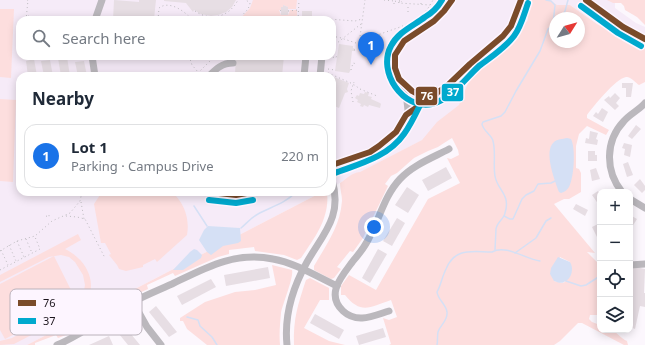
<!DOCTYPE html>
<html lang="en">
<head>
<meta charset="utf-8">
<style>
	body { margin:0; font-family:"Noto Sans",sans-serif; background:#f6f6f7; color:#1f2937 }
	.controls { position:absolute; right:12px; bottom:12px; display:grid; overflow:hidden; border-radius:8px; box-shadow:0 2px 10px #0003 }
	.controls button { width:36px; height:36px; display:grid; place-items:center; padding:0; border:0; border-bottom:1px solid #e0e1e3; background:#fff; color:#1f2937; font:20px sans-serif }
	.compass { position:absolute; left:549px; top:12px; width:36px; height:36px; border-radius:50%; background:#fff; box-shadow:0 2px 10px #0003; rotate:53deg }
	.you { position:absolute; left:374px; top:227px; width:14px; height:14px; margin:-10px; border:3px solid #fff; border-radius:50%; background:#1a73e8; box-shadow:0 0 0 6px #1a73e833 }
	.badge { display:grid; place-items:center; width:26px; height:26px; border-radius:50%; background:#1a73e8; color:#fff; font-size:13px; font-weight:700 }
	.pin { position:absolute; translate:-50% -33px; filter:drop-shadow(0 1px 2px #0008) }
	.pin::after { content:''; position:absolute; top:21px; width:14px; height:12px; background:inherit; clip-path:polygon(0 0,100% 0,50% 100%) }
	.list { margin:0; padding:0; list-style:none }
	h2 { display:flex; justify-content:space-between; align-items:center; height:52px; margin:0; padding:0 16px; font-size:17px }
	h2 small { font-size:13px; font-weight:400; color:#747a83 }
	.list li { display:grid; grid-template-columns:26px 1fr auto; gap:12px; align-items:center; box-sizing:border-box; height:64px; margin:0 8px 8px; padding:0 8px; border:1px solid #e0e1e3; border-radius:12px }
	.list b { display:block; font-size:15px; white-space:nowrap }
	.list p { margin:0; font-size:13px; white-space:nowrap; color:#747a83 }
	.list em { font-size:13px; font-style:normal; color:#747a83 }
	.icon { flex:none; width:22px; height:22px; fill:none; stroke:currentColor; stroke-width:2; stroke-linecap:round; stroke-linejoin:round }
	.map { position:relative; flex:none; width:645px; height:345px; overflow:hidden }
	.search { position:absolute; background:#fff; box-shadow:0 2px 10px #0003; left:16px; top:16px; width:320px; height:44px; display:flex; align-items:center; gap:10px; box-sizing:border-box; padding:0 14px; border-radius:12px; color:#747a83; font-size:15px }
	.panel { position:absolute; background:#fff; box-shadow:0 2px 10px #0003; left:16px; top:72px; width:320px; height:124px; border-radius:12px }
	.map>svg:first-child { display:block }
	.built { fill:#f6ebf8; fill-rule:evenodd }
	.green { fill:#fddede; fill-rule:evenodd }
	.water { fill:#d5e0f5 }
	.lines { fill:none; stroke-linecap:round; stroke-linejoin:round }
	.stream { stroke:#d5e0f5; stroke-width:1.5 }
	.building { fill:#e7dee4 }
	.path { stroke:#bebcc0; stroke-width:1; stroke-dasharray:1 3; stroke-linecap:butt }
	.minor { stroke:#bbb8bd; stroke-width:7 }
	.bus-1-casing { stroke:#fdf5ff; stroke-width:9 }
	.bus-2-casing { stroke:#fdf5ff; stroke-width:9 }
	.bus-1 { stroke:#7a4b2a; stroke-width:6 }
	.bus-2 { stroke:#00a9ce; stroke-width:6 }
	.key { fill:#fdf5ff; stroke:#bab2bb; stroke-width:1 }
	.key-label { font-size:11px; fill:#1c151d }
	.line-badge { stroke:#fdf5ff; stroke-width:1.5 }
	.badge-label { font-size:11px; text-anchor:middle; font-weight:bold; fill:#fff }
</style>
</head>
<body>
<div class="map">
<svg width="645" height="345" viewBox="0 0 645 345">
	<rect width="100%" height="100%" fill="#fcf7fd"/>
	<path class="built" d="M0 0H615V8L636 23 645 27V51L603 28 570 5 545 6 482 109 332 187V76H20V192H322L27 345H0ZM20 20H332V56H20Z"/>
	<g class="green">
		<polygon points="253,0 297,0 296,9 288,9 288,7 283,5 283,7 281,8 281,10 279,10 281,15 288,15 290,10 297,10 297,20 239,20 250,8"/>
		<path d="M531 0H549L557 5H570L597 24 645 48V82L639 85C636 83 630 76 626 77 615 79 594 106 587 115V118L609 130 606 135 587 126 579 134 576 146V168L579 169 581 173V192L569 199H564L554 204 595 253 587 252 600 265V315H590L589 319 592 322 600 325V330C603 330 607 329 610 330 617 331 621 339 627 341L628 345H624L582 323H578L560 341 554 345H389L391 344 383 318 389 320 397 317 391 300C370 307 361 315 345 295H341V286L349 275 376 290 428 199 460 183 447 158 451 159 459 155 458 150 452 138 444 143 438 147 428 151 414 158 397 173 391 176 385 184 388 186 363 238 353 252 350 251 337 267 341 269 334 278 331 279 314 270V266C326 245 340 227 342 201 342 195 340 189 340 183 348 178 351 173 360 172L422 140 437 122 459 105 471 76 503 50 528 20 527 8ZM555 18H579V42H555ZM560 257 570 262 565 282 562 283 554 281Z"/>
		<polygon points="607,0 645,0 645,25 637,17 625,10 624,6 621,3 613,3"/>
		<polygon points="0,9 14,9 11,78 0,77"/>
		<polygon points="0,99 16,100 13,182 0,181"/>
		<path d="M102 192H172C184 203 190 218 187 235L157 262 155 259 143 265V267L126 271 119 269 117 265 109 255 111 254 105 243H101L94 204Z"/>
		<path d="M322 192H327C330 218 315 237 301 258L297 260 284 255 255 251 254 247 229 250V254L218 257 175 276 173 273 147 285 148 289 124 300 86 324 84 321 66 331V335L58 338 56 335 35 343V345H27Z"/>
		<path d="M78 234 81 240 65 249C90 261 102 291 78 311L14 344 0 345V341L12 338 74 305 83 296 85 285 83 275 75 262 69 257 61 255 49 257 0 282V275Z"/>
		<polygon points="54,256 77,302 5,339 0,330 0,284"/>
		<path d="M272 265 292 270C294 277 283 303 281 313 280 324 279 334 280 345H207L187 329 183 321H180V318L205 302 235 292 255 290 276 285Z"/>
		<path d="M310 278 329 288V300H320L304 328 329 341 345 345H294C293 319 298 304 306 280Z"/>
	</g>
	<g class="water">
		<path d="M567 138 571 139C576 149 574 178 569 187 567 190 565 192 561 193L559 192C555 181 543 151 554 142 557 139 563 139 567 138Z"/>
		<polygon points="208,226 240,228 241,241 238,243 223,246 211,255 207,252 199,240 204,230"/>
		<polygon points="194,249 197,250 202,255 201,258 183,270 173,270 190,252"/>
		<path d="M558 257 570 262C574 268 572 279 564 282 561 284 557 282 554 281L550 274 551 268Z"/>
	</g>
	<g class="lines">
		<g class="stream">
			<polyline points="546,0 551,1 555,5 553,24"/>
			<polyline points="561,18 565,11 568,0"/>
			<polyline points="194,206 207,226"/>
			<polyline points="504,216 510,219 513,219 522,199 526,195 534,191 538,184 551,183 555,181"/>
			<path d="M241 228C246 224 252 217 258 214 271 207 286 203 296 192"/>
			<path d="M495 250 496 229C497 222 504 219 505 213 511 194 497 190 495 176 493 165 496 152 493 141 492 135 483 131 482 124L483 122 501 116 505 112 516 91 540 51 548 29 555 23"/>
			<polyline points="515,253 536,238 546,221 551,218"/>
			<polyline points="566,281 581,286 586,285 600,276"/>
			<polyline points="187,317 198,320 200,326 212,337 217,345"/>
			<path d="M437 345C438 341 437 336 438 332 440 325 448 321 447 312 446 304 438 300 437 292 441 285 442 277 446 269 455 247 472 252 492 252 506 244 525 259 540 261"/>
		</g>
	</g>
	<g class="building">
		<polygon points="114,0 139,2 139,0 156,0 154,19 113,20"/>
		<polygon points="164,0 236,0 232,7 226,12 218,15 211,16 201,14 194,10 193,12 186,3 164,1"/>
		<polygon points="283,5 288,7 288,15 281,15 281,7 283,7"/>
		<rect x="302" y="11" width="10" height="6"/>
		<polygon points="162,17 185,19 185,20 161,20"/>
		<polygon points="339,44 353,46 353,48 355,49 354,51 352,51 350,69 351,69 349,73 335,71"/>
		<polygon points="236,56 284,56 282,76 239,76 239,75 235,74"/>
		<polygon points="67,57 70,76 61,76 58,58"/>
		<polygon points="34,59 37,76 28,76 26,61"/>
		<polygon points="50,60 53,76 44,76 41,61"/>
		<polygon points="84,61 87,76 78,76 75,62"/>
		<polygon points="334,77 349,83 347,89 348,92 345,93 339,108 332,105 332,82"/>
		<polygon points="622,83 633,83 631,97 626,97 626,88 622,88"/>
		<polygon points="365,92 369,93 368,96 372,97 371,99 380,103 381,104 380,108 369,105 368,107 364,105 363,107 360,106 361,104 357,102 358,100 355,98 357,95 359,96 360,93 364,94"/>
		<polygon points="615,93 620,98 616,103 619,106 615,110 604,100 609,96 610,98"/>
		<polygon points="602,108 608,112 603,122 593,116 596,112 598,114"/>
		<polygon points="636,125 641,129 632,139 628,136"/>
		<polygon points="590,131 598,133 596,139 598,140 597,145 585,143 586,138 589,139"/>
		<polygon points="624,143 632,145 630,157 624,155 625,149 622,148"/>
		<polygon points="588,151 595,151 595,155 597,155 597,161 588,161"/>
		<polygon points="628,162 633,175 627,177 623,164"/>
		<polygon points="446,167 452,178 428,191 422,180"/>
		<polygon points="596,168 600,179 592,181 590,170"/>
		<polygon points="640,179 645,186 645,190 642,193 634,185"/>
		<polygon points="407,187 419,195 408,213 395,205"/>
		<polygon points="598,191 600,193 600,204 599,205 592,195"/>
		<polygon points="576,204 588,210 585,216 573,209"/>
		<polygon points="630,215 637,219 632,227 630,226"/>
		<polygon points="397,218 405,223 392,246 383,241"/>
		<polygon points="598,224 600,228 600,239 598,239 592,227"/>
		<polygon points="378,249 387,254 370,283 362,278"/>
		<polygon points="632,266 645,269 644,293 645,293 645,307 640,306 635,329 630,327 630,275"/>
		<polygon points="268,267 270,278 226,286 224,275"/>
		<polygon points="211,279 216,287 182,305 177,296"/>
		<polygon points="156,306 177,332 169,337 149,312"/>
		<polygon points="315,314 344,330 339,339 310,323"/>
		<polygon points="122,323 140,345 128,345 115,329"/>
		<polygon points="383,328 386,337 359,345 356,336"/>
		<polygon points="109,336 113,345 89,345"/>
	</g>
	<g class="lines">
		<g class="path">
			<polyline points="384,0 394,1 394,0"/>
			<polyline points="399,0 402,1 401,2"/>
			<polyline points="398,2 399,3 430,5"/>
			<polyline points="394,4 394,1 400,2"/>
			<polyline points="421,4 421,0"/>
			<polyline points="280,10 281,11"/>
			<path d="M195 11C211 22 229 17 238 0"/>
			<polyline points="288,11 298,10"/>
			<polyline points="408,12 408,4"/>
			<polyline points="28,16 37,18"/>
			<polyline points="26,20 28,0 26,0"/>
			<path d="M158 20 159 8C169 0 185 11 192 20"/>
			<polyline points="196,20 199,18 200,15"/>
			<polyline points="198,20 201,16"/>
			<path d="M238 20C242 14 249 11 250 3L246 0"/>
			<polyline points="298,20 299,0"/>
			<polyline points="312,20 315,18 355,21 362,19"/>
			<polyline points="332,37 338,37 359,44 365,0"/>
			<path d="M377 45 379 38 378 35C400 26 421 24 433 0"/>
			<polyline points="332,47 361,24"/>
			<polyline points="354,50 358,50"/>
			<polyline points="189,56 192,65 198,72"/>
			<polyline points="329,56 336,58 337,54"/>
			<polyline points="328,69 335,70"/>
			<polyline points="351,70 353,63 357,64"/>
			<polyline points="192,73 195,76"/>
			<polyline points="328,73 353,84 360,89 377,96"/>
			<polyline points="195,76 215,56"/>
			<polyline points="228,76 234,76"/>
			<polyline points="353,102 351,91 354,82"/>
			<polyline points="81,202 84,219"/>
			<polyline points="46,216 49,217 49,215"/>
			<polyline points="66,216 77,217 85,219 105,258"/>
			<polyline points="26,239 32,253"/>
			<polyline points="17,241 24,257"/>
			<polyline points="9,245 16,261"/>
			<polyline points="1,250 8,265"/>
			<polyline points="0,251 17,241 35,236 52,221 70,213 80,201 82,192"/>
			<polyline points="0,270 40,249 35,237"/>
		</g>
		<g class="minor">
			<path d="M452 0C447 8 441 15 434 21 422 31 404 36 397 51 392 62 394 74 402 82 429 115 449 83 470 64 482 53 496 44 507 32L511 26 521 0"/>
			<polyline points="586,0 623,27 645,39"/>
			<polyline points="95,20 102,0"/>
			<polyline points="92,56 95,76"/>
			<path d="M209 76C216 69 222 63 233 63"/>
			<polyline points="304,76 306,56"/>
			<polyline points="320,76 322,56"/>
			<polyline points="401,84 407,101 408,110"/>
			<polyline points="408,113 432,97"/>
			<path d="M332 165C355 157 381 151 397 131 405 120 410 107 416 95"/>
			<polyline points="210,192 236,195 252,192"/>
			<path d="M622 192C605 171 605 141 624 121 630 114 639 110 645 103"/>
			<polyline points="630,199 645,208"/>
			<polyline points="630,265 645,264"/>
			<polyline points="133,302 147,327 161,345"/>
			<path d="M389 311C373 316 357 324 343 311 325 294 342 276 353 261 360 253 366 245 370 236 380 217 385 195 400 179 413 165 432 158 449 149"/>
			<path d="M57 345C81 335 100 320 123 307 139 298 156 291 172 284 205 268 235 251 273 259 295 263 316 276 337 286"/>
			<path d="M287 345C284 316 293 287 307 262 323 234 343 216 332 180"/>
		</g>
		<defs>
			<g id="bus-1">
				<polyline points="452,0 444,11 434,21 404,41 395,55 395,68 399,79 412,91 421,96 430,96 438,92 446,87 470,64 503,36 511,26 521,0"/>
				<polyline points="586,0 623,27 645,39"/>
				<polyline points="332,165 370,152 379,146 396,132 406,115 436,94"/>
				<polyline points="210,192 236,195 252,192"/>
			</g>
			<g id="bus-2">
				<path d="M442 0C438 7 432 13 425 17 413 26 398 32 391 46 377 72 403 110 432 104 451 99 465 79 479 66 491 57 505 48 514 36 521 27 524 14 528 3"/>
				<polyline points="581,6 618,33 641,46"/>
				<path d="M335 173C359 164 388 157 404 134 412 123 417 111 423 99"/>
				<polyline points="209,200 236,203 253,200"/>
			</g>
		</defs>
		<use href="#bus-1" class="bus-1-casing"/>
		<use href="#bus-2" class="bus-2-casing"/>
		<use href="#bus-1" class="bus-1"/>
		<use href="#bus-2" class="bus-2"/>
	</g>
	<rect x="10" y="289" width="132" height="46" rx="6" class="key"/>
	<rect x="18" y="300" width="18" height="6" fill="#7a4b2a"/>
	<rect x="18" y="318" width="18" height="6" fill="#00a9ce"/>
	<g class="key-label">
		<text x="43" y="307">76</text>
		<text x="43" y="325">37</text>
	</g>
	<g class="line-badge">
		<rect x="441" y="83" width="23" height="19" rx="4" fill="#00a9ce"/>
		<rect x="415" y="86" width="23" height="20" rx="4" fill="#7a4b2a"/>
	</g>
	<g class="badge-label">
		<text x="453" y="96">37</text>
		<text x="427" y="100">76</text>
	</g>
</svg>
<div class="controls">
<button>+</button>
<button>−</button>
<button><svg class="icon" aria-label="locate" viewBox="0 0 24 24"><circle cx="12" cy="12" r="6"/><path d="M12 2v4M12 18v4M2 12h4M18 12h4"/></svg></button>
<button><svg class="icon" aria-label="layers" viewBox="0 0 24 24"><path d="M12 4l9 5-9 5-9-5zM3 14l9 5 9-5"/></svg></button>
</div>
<svg class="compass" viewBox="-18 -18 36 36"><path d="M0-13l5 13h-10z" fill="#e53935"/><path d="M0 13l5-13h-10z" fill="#747a83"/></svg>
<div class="you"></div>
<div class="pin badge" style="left:371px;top:65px">1</div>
<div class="search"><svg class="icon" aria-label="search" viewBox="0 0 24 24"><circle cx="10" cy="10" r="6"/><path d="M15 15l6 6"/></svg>Search here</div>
<section class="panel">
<h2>Nearby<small></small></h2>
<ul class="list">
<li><span class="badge">1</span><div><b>Lot 1</b><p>Parking · Campus Drive</p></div><em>220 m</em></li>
</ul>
</section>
</div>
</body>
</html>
